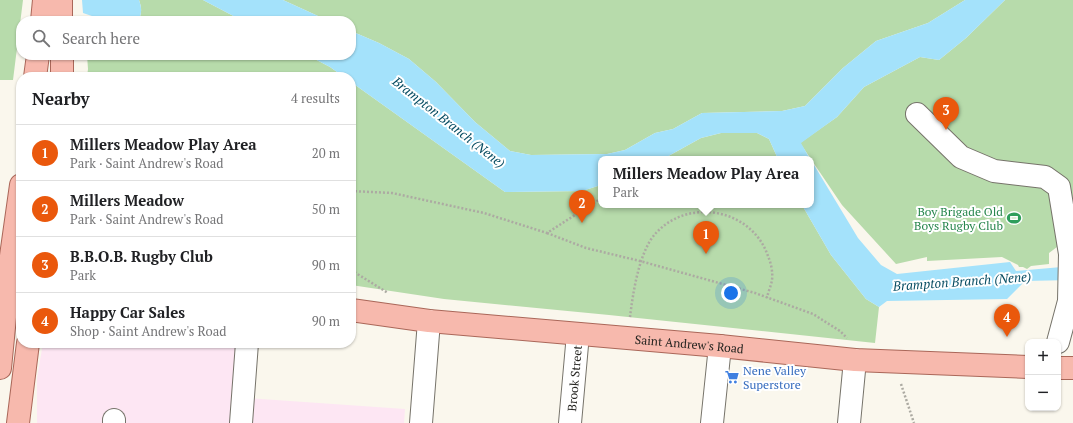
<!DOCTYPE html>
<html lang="en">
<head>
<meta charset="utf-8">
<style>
	body { margin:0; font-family:"PT Serif",serif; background:#f2f2f2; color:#202124 }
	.controls { position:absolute; right:12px; bottom:12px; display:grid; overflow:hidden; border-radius:8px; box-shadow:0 1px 3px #0004 }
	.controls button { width:36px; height:36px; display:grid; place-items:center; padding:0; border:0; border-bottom:1px solid #e0e0e0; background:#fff; color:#202124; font:20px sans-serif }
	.you { position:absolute; left:731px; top:293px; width:14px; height:14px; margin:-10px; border:3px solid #fff; border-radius:50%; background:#1a73e8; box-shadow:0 0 0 6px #1a73e833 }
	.badge { display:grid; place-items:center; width:26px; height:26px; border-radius:50%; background:#ea580c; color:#fff; font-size:13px; font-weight:700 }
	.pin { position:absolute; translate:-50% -33px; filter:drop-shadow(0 1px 2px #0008) }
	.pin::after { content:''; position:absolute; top:21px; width:14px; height:12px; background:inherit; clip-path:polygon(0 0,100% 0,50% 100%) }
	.popup { position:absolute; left:598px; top:156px; width:216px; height:52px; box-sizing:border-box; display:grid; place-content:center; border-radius:8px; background:#fff; filter:drop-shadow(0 1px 3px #0005); font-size:13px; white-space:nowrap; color:#757577 }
	.popup b { font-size:15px; color:#202124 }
	.popup::after { content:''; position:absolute; left:50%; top:100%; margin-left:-8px; border:8px solid transparent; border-top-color:#fff }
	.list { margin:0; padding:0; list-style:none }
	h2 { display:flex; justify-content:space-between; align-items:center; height:52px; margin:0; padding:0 16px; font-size:17px }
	h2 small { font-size:13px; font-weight:400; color:#757577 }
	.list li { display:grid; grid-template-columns:26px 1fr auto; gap:12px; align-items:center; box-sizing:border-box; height:56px; padding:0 16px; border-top:1px solid #e0e0e0 }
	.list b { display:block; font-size:15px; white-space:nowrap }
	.list p { margin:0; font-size:13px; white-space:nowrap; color:#757577 }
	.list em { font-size:13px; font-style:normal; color:#757577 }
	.icon { flex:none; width:22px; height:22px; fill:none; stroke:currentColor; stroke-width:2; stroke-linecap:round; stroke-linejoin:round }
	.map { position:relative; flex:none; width:1073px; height:423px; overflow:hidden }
	.search { position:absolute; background:#fff; box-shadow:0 1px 3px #0004; left:16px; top:16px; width:340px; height:44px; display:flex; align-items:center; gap:10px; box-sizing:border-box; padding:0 14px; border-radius:16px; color:#757577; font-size:15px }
	.panel { position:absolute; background:#fff; box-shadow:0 1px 3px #0004; left:16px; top:72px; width:340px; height:276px; border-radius:16px }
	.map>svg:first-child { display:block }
	.industrial { fill:#fde6f3 }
	.green { fill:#b7dbab }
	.water { fill:#a4e2fb }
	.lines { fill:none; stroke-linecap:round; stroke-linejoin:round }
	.minor-casing { stroke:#76736a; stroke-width:24 }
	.major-casing { stroke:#aa6759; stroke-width:24 }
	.path { stroke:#acaaa2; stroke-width:2.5; stroke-dasharray:2 2; stroke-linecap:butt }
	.minor { stroke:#fff; stroke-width:22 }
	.major { stroke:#f7b9ad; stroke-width:22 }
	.labels { text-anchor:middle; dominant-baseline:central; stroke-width:4; stroke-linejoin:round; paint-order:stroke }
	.leisure-label { font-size:12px; fill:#27864d; stroke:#fff; text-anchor:end }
	.street-label { font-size:12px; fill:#252420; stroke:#fff }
	.shop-label { font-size:12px; fill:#366cbe; stroke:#fff; text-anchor:start }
	.water-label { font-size:13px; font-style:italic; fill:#064c62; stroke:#fff }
</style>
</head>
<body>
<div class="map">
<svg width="1073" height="423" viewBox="0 0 1073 423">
	<rect width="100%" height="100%" fill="#faf7ed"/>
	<polygon class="industrial" points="43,343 239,343 234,397 405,409 404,423 37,423 37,378"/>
	<g class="green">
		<polygon points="0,0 23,0 13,80 0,80"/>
		<path d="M139 0H203L243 21H138C142 14 142 8 139 0Z"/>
		<polygon points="283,0 965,0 928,23 876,41 843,68 805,106 782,111 702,113 673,129 655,133 625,150 607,154 531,155 510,151 475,122 436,82 409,59 379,43 351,31 351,21 329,21"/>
		<polygon points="1005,0 1073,0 1073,235 1049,253 1049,264 1031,266 1027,269 1023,267 1019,267 1018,265 1002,257 927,261 927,257 896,264 842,205 800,143 837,117 864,87 920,57 939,60 966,38"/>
		<polygon points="87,55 307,55 330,67 344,77 87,77 88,69"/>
		<polygon points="351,82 505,192 582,191 601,185 601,205 802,205 831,255 866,299 879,307 875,343 609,315 444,299 351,285"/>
		<polygon points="721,133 757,133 769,139 778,159 663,159 701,138"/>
	</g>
	<g class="water">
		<path d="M82 0H139C142 8 142 14 138 21H93L92 16 83 13Z"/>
		<polygon points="203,0 283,0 329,21 243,21"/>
		<polygon points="965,0 1005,0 966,38 939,60 920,57 864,87 837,117 801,143 810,159 778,159 769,139 757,133 721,133 701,138 663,159 601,159 601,185 582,191 505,192 351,82 351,77 344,77 330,67 307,55 351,55 351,31 379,43 409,59 436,82 475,122 510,151 531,155 607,154 625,150 655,133 673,129 702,113 782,111 805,106 843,68 876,41 928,23"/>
		<polygon points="811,160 858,238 881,265 897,274 1010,262 1016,271 1073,266 1073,280 1025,281 1007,299 887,301 879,307 866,299 831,255 802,205 811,205"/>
	</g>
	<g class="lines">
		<defs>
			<g id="minor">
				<polyline points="917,114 961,157 994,171 1045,177 1059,187 1070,254 1069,301 1058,342"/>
				<polyline points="114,423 114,420"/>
				<polyline points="241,423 247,343"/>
				<polyline points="421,423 429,321"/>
				<path id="s1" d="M570 423 578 334"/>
				<polyline points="712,423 720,346"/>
				<polyline points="849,423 855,360"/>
			</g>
			<g id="major">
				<polyline points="42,21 44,0"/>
				<polyline points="61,21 61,0"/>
				<polyline points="35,77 38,55"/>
				<polyline points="62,77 62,55"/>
				<path id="s2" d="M351 310 429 321 720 346 855 360 1028 367"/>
				<polyline points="0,368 11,256 21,185"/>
				<polyline points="1058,368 1073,368"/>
				<polyline points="18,423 28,343"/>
			</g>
		</defs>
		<use href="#minor" class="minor-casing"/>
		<use href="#major" class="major-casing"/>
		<g class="path">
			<polyline points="351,191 392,193 484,213 547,233 600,199"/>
			<polyline points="547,233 586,248 640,261 755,293 813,314 840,331 847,338"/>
			<polyline points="351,270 388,293"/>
			<path d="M630 317C633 293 639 251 656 233 689 197 752 209 768 256 771 263 773 272 772 280 771 286 768 292 767 298"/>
			<polyline points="901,384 914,423"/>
		</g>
		<use href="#minor" class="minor"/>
		<use href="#major" class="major"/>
	</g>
	<defs>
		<symbol id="stadium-bare" viewBox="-9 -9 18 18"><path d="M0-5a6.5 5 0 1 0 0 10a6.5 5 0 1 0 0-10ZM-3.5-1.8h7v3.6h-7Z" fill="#2e9e5b" stroke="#fff" stroke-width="2.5" paint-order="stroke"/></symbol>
		<symbol id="supermarket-bare" viewBox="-9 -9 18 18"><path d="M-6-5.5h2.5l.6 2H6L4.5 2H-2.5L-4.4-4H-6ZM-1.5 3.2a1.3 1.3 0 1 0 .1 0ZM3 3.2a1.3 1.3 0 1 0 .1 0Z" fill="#3f7fe0" stroke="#fff" stroke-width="2.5" paint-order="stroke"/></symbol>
	</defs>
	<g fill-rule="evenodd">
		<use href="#stadium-bare" x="1004" y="208" width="20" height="20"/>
		<use href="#supermarket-bare" x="722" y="367" width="20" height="20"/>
	</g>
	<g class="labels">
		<g class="leisure-label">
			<text x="1003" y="211">Boy Brigade Old<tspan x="1003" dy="14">Boys Rugby Club</tspan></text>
		</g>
		<g class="street-label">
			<text stroke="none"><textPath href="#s2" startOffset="340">Saint Andrew's Road</textPath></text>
			<text stroke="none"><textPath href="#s1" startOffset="45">Brook Street</textPath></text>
		</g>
		<g class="shop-label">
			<text x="743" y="370">Nene Valley<tspan x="743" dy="14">Superstore</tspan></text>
		</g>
		<g class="water-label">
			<text transform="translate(449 122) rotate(38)">Brampton Branch (Nene)</text>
			<text transform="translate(962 281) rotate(-4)">Brampton Branch (Nene)</text>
		</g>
	</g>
</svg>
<div class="controls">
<button>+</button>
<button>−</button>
</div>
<div class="you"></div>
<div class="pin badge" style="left:706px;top:254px">1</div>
<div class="popup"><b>Millers Meadow Play Area</b>Park</div>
<div class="pin badge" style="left:582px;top:223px">2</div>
<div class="pin badge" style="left:946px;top:130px">3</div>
<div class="pin badge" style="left:1007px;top:337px">4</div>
<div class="search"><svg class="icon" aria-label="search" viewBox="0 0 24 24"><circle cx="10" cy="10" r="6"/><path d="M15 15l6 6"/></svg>Search here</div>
<section class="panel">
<h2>Nearby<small>4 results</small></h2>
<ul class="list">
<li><span class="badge">1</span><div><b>Millers Meadow Play Area</b><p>Park · Saint Andrew's Road</p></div><em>20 m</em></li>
<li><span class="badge">2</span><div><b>Millers Meadow</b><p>Park · Saint Andrew's Road</p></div><em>50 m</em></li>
<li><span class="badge">3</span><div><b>B.B.O.B. Rugby Club</b><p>Park</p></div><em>90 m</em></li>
<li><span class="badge">4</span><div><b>Happy Car Sales</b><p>Shop · Saint Andrew's Road</p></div><em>90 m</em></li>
</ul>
</section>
</div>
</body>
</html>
